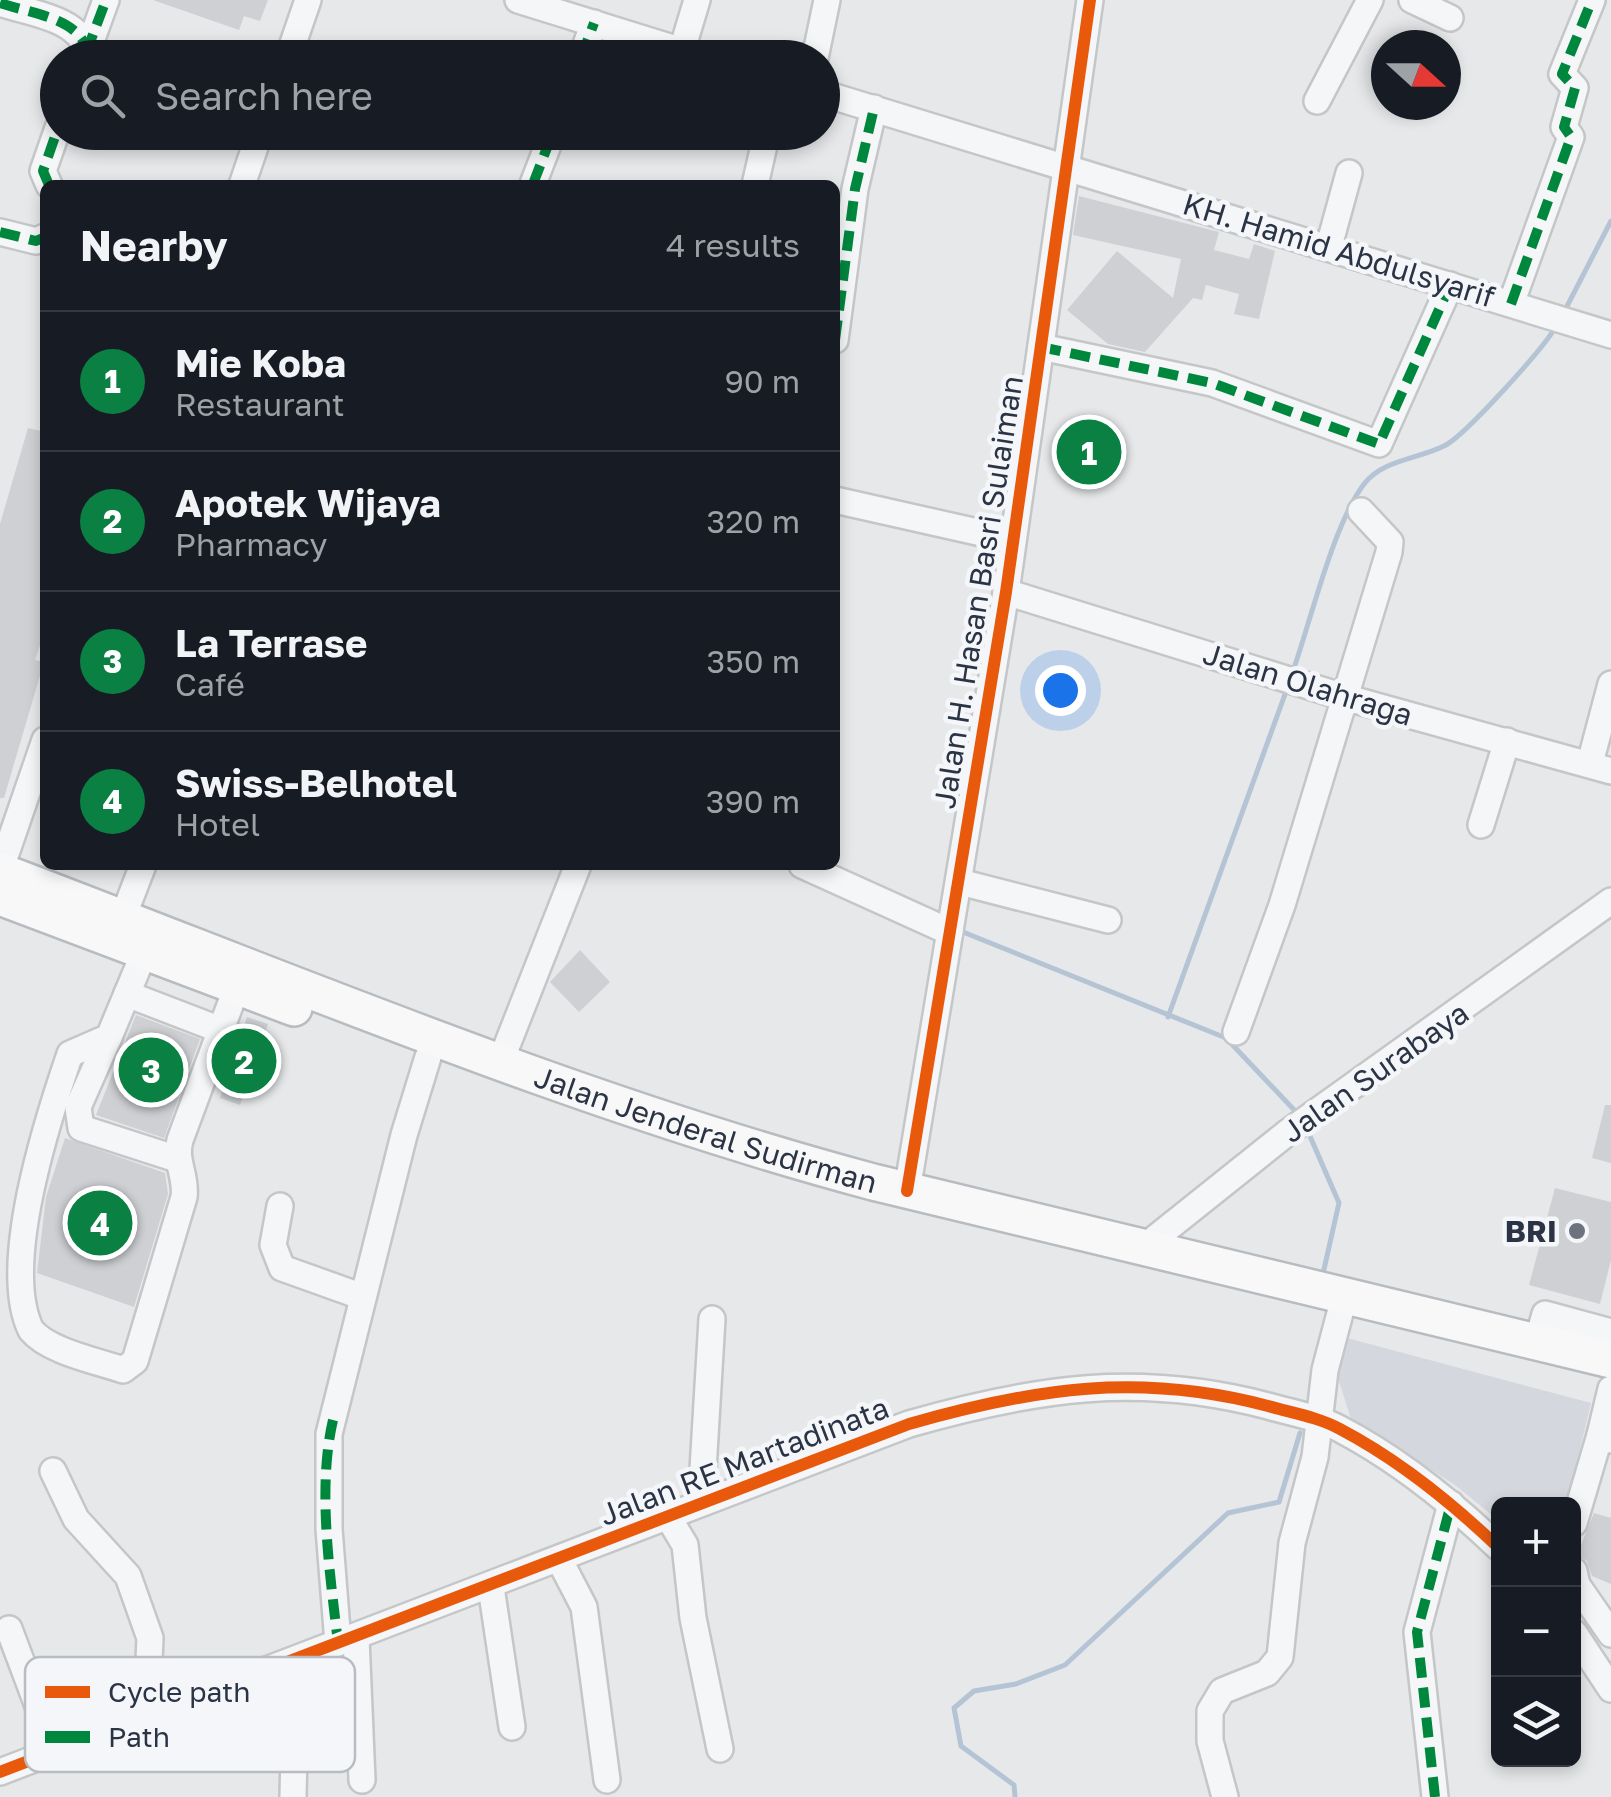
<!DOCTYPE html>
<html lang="en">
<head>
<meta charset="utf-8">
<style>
	body { margin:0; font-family:"Golos Text",sans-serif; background:#242831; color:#f1f3f6 }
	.controls { position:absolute; right:30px; bottom:30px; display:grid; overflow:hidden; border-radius:15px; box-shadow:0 5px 15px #0003 }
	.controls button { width:90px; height:90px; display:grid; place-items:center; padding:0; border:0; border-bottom:2px solid #363941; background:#171b24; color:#f1f3f6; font:50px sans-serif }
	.compass { position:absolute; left:1371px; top:30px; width:90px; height:90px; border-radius:50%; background:#171b24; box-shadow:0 5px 15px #0003; rotate:111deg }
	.you { position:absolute; left:1060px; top:690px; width:35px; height:35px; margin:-25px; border:8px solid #fff; border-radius:50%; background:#1a73e8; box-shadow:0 0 0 15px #1a73e833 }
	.badge { display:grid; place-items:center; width:65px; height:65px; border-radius:50%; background:#0b8043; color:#fff; font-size:32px; font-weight:700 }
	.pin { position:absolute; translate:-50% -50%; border:5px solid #fff; box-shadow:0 2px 10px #0006 }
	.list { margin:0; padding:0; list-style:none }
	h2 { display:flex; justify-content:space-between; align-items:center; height:130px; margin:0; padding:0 40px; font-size:42px }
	h2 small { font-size:32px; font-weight:400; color:#9ea1a6 }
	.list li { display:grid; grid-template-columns:65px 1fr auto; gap:30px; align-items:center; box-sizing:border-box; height:140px; padding:0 40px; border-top:2px solid #363941 }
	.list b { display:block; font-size:38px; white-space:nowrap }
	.list p { margin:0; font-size:32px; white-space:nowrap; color:#9ea1a6 }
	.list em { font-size:32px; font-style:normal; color:#9ea1a6 }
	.icon { flex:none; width:55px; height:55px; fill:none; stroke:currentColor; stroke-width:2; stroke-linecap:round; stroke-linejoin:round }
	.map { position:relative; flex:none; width:1611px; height:1797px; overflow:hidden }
	.search { position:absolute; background:#171b24; box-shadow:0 5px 15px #0003; left:40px; top:40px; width:800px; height:110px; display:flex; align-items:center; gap:25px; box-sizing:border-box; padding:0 35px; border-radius:55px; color:#9ea1a6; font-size:38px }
	.panel { position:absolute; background:#171b24; box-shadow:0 5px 15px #0003; left:40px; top:180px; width:800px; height:690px; border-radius:15px }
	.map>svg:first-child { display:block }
	.built { fill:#d4d7dd }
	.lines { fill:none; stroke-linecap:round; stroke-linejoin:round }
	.stream { stroke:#b4c4d5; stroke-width:5 }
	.building { fill:#ced0d3 }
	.minor-casing { stroke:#c4c6c8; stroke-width:30 }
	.highway-casing { stroke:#b8bbbf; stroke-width:40 }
	.minor { stroke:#f5f6f7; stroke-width:25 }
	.highway { stroke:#f8f8f8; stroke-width:35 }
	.quiet { stroke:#00873e; stroke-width:10; stroke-dasharray:20 10; stroke-linecap:butt }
	.cycleway-casing { stroke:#f4f6f9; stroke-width:19 }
	.cycleway { stroke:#e8590c; stroke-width:12 }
	.poi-dot { fill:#6c737f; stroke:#f4f6f9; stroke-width:4 }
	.labels { text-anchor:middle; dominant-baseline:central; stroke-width:9; stroke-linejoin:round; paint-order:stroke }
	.street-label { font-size:30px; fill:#2b3445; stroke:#f4f6f9 }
	.poi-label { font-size:30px; font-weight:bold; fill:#2b3445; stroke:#f4f6f9; text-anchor:end }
	.key { fill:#f4f6f9; stroke:#b8bcc3; stroke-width:2.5 }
	.key-label { font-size:28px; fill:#2b3445 }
</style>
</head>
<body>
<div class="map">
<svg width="1611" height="1797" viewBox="0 0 1611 1797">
	<rect width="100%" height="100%" fill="#e6e8ea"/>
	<polygon class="built" points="1347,1338 1591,1403 1567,1504 1498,1504 1498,1520 1455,1485 1351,1419 1337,1375"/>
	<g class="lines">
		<g class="stream">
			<polyline points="1563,314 1611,221"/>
			<path d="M1293 671C1311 620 1333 525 1364 484 1383 459 1420 459 1446 445 1467 433 1542 350 1555 328"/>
			<polyline points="958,930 1226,1038 1298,1114"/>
			<polyline points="1168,1017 1288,686"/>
			<polyline points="1306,1127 1339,1203 1322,1278"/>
			<polyline points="1015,1797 1014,1785 961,1746 954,1708 974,1691 1016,1684 1065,1665 1228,1513 1279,1502 1300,1433"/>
		</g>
	</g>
	<g class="building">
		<polygon points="153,0 268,0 260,21 244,16 239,30"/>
		<polygon points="1079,196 1219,232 1214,250 1249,259 1254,244 1275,251 1259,319 1234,314 1239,294 1206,285 1202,300 1193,298 1145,352 1108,344 1067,310 1117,251 1173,298 1181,259 1073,235"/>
		<polygon points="28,428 45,432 45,630 35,660 44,662 4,798 0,798 0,524"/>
		<polygon points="580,950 610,982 579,1012 550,982"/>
		<polygon points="136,1015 200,1039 164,1138 96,1115"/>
		<polygon points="247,1017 268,1024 240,1105 220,1098"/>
		<polygon points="1605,1105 1611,1105 1611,1163 1592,1158"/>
		<polygon points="65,1138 165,1173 168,1194 134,1307 37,1273 46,1197"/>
		<polygon points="1555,1188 1611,1202 1611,1260 1600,1304 1529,1285"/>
		<polygon points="1594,1513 1611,1518 1611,1584 1592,1576 1587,1561 1577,1555"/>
	</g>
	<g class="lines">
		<defs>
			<g id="minor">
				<polyline points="518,0 705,58"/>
				<polyline points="1412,0 1450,18"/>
				<path d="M0 3C29 13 80 18 87 51L105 58"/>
				<polyline points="682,50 697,0"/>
				<polyline points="85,58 106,0"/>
				<polyline points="288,58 308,0"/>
				<polyline points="581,58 594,23"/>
				<polyline points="815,58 827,0"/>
				<polyline points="822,93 1611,335"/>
				<polyline points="1317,101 1370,0"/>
				<polyline points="533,184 553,132"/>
				<polyline points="49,185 43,171 58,128"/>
				<polyline points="242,185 260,132"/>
				<polyline points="755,185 767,132"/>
				<polyline points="0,232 36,241 45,237"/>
				<polyline points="1329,246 1349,173"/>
				<polyline points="1511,304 1571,137 1564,127 1575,88 1562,74 1592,0"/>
				<polyline points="835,340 855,189 874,108"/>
				<polyline points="1041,347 1212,383 1379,444 1450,285"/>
				<polyline points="835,500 1013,540"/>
				<polyline points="1006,592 1344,697 1611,771"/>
				<polyline points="1590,763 1611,684"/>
				<polyline points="1481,825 1507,741"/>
				<polyline points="802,865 950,932"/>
				<polyline points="0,871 45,740"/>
				<polyline points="960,882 1108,920"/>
				<polyline points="123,917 143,865"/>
				<path d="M144 953 109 1037 70 1054C47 1121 0 1267 31 1330 49 1352 98 1361 123 1370L135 1361 184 1197C187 1176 174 1161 180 1140L242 973"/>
				<polyline points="127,994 218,1029"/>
				<polyline points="1236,1032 1282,905 1389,552 1390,542 1361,511"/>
				<polyline points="109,1037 78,1107 81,1128 177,1159"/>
				<polyline points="500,1063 578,865"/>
				<polyline points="907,1191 1006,592 1090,0"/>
				<polyline points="280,1206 273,1245 282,1268 363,1297"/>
				<polyline points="1143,1248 1287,1133 1611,901"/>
				<polyline points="1537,1343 1545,1314 1611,1332"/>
				<polyline points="1611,1389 1600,1435 1611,1440"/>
				<polyline points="53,1471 76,1519 128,1576 150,1638 148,1682 155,1712"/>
				<polyline points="701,1503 712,1319"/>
				<polyline points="667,1515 685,1545 693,1618 720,1749"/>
				<polyline points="1574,1523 1600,1435"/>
				<polyline points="559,1559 584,1607 607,1780"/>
				<polyline points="1574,1571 1577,1585 1611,1634"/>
				<polyline points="491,1587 512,1727"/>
				<polyline points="9,1629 55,1751"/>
				<polyline points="1574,1633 1611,1689"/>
				<polyline points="356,1638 362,1780"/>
				<polyline points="338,1643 329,1529 329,1434 404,1135 428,1057"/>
				<polyline points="280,1665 294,1751 293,1797"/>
				<path d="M0 1772 909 1424C1035 1388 1139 1372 1268 1406 1292 1413 1318 1417 1340 1429 1397 1459 1452 1503 1498 1547"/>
				<polyline points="1225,1797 1210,1741 1210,1711 1222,1691 1267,1673 1280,1657 1292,1543 1315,1457 1325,1370 1344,1298"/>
				<polyline points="1435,1797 1417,1632 1451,1504"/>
			</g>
			<g id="highway">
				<path id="s1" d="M0 871C288 980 574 1102 873 1182L1611 1360"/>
				<polyline points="0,897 294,1008"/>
			</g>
		</defs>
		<use href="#minor" class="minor-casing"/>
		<use href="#highway" class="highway-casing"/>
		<use href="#minor" class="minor"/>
		<use href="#highway" class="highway"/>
		<g class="quiet">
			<path d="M0 3C29 13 80 18 87 51L105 58"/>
			<polyline points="86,53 106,0"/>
			<polyline points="581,58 594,23"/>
			<polyline points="533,184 553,132"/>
			<polyline points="49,185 43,171 58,128"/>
			<polyline points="0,232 36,241 45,237"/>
			<polyline points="1511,304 1571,137 1564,127 1575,88 1562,74 1592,0"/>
			<polyline points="835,340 855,189 874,108"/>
			<polyline points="1041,347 1212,383 1379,444 1450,285"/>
			<path d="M333 1420C317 1489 330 1573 338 1643"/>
			<polyline points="1435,1797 1417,1632 1451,1504"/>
		</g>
		<defs>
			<g id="cycleway">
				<polyline points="907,1191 1006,592 1090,0"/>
				<path d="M0 1772 909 1424C1035 1388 1139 1372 1268 1406 1292 1413 1318 1417 1340 1429 1397 1459 1452 1503 1498 1547"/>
			</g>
		</defs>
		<use href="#cycleway" class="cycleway-casing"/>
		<use href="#cycleway" class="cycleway"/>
	</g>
	<circle class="poi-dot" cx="1577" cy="1231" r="10"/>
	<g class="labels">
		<g class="street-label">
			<text transform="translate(1339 250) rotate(17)">KH. Hamid Abdulsyarif</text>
			<text transform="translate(978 592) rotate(-81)">Jalan H. Hasan Basri Sulaiman</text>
			<text transform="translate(1308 684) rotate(17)">Jalan Olahraga</text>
			<text transform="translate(1375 1072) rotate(-35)">Jalan Surabaya</text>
			<text stroke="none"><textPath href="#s1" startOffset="752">Jalan Jenderal Sudirman</textPath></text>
			<text transform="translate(744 1461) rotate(-21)">Jalan RE Martadinata</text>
		</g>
		<g class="poi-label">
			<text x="1557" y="1231">BRI</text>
		</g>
	</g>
	<rect x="25" y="1657" width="330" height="115" rx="15" class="key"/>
	<rect x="45" y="1686" width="45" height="12" fill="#e8590c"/>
	<rect x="45" y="1731" width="45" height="12" fill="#00873e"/>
	<g class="key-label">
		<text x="108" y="1702">Cycle path</text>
		<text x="108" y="1747">Path</text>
	</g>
</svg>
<div class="controls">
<button>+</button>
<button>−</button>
<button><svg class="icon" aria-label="layers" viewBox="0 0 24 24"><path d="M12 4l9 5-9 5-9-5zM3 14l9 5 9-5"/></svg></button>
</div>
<svg class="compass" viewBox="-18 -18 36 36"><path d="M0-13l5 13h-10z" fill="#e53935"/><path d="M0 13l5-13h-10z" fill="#9ea1a6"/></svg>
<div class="you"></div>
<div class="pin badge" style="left:1089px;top:452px">1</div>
<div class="pin badge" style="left:244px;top:1061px">2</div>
<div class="pin badge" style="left:151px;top:1070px">3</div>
<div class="pin badge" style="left:100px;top:1223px">4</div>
<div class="search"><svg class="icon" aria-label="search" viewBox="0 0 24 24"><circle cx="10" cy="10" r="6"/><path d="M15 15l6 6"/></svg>Search here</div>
<section class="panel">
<h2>Nearby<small>4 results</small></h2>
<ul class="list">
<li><span class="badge">1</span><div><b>Mie Koba</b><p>Restaurant</p></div><em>90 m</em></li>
<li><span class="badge">2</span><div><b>Apotek Wijaya</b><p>Pharmacy</p></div><em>320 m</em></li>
<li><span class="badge">3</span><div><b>La Terrase</b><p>Café</p></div><em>350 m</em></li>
<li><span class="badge">4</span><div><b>Swiss-Belhotel</b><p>Hotel</p></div><em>390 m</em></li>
</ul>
</section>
</div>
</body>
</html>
